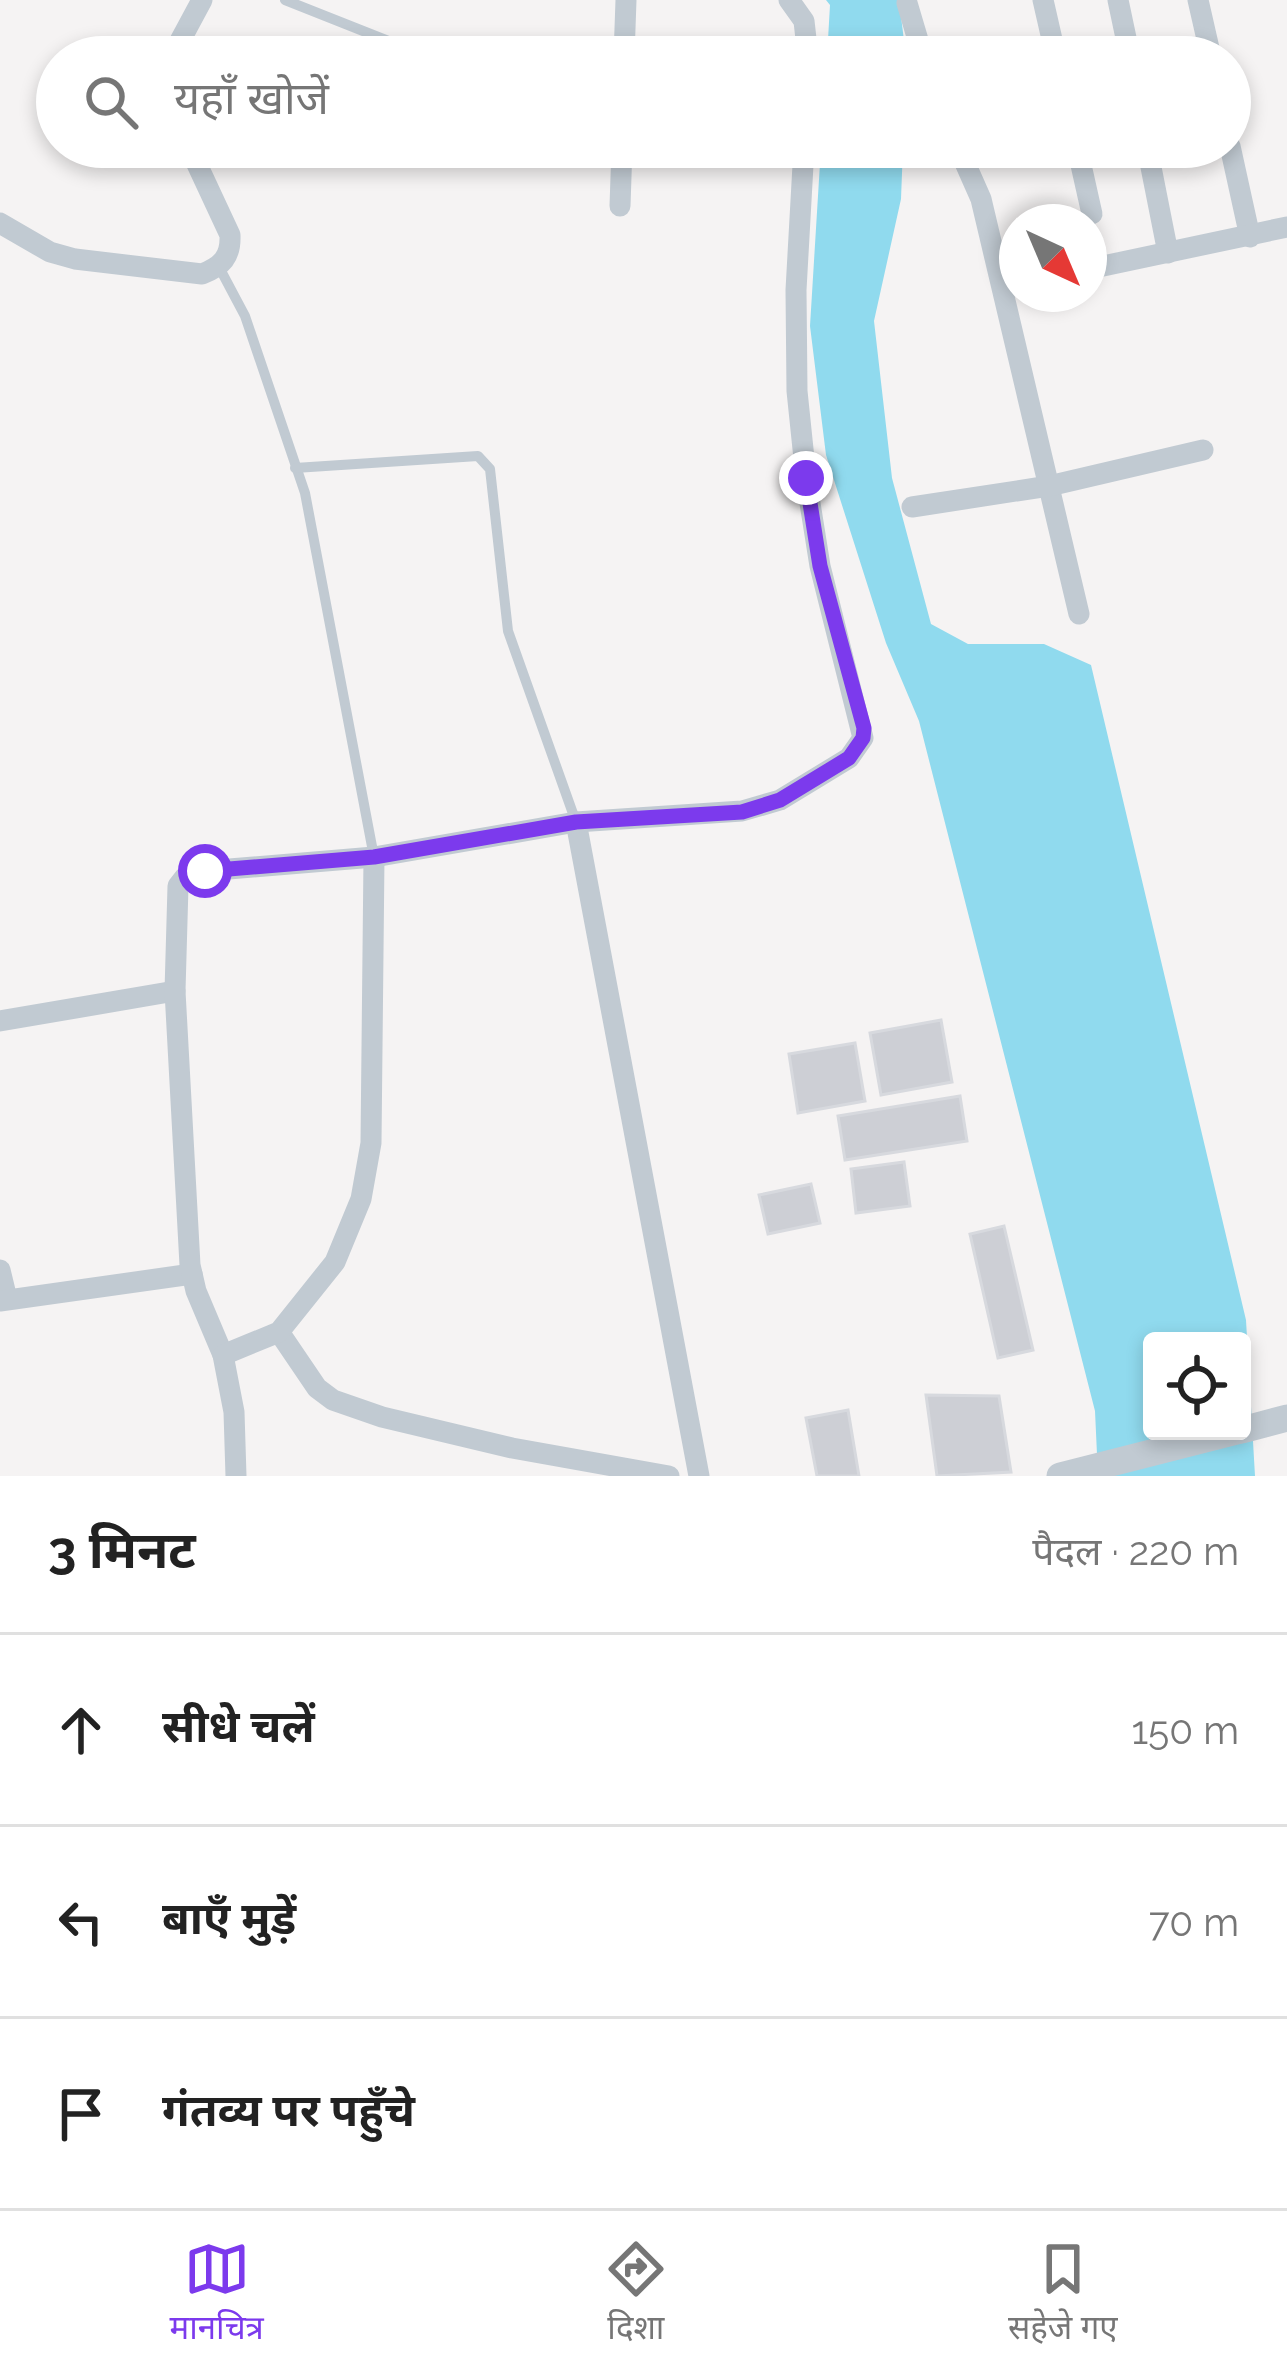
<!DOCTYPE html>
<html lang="hi">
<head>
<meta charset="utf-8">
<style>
	body { margin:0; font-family:Raleway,"Noto Sans Devanagari",sans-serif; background:#f6f6f6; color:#222 }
	.controls { position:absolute; right:36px; bottom:36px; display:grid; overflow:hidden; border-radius:12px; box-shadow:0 6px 18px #0003 }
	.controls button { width:108px; height:108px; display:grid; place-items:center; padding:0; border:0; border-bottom:3px solid #e0e0e0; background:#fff; color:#222; font:60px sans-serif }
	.compass { position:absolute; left:999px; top:204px; width:108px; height:108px; border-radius:50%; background:#fff; box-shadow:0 6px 18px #0003; rotate:136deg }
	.stop { position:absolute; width:36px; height:36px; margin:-27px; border:9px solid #7c3aed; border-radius:50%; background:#fff }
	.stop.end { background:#7c3aed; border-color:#fff; box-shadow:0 3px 12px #0008 }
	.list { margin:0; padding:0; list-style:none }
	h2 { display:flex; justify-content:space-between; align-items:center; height:156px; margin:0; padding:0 48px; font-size:51px }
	h2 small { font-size:39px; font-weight:400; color:#767676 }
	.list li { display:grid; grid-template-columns:78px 1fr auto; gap:36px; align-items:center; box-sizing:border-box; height:192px; padding:0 48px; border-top:3px solid #e0e0e0 }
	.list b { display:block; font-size:45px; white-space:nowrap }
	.list em { font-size:39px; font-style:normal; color:#767676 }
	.icon { flex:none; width:66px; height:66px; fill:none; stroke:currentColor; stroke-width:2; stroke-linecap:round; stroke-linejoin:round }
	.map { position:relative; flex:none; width:1287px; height:1476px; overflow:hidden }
	.search { position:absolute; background:#fff; box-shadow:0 6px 18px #0003; left:36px; right:36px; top:36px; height:132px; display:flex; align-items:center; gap:30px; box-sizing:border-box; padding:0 42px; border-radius:66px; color:#767676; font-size:45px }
	.sheet { height:732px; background:#fff }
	nav { display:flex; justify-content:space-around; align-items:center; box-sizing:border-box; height:168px; border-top:3px solid #e0e0e0; background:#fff; font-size:33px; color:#767676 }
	nav a { display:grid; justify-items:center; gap:6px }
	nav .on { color:#7c3aed }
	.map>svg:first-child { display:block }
	.water { fill:#90daee; fill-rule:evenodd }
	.building { fill:#cdcfd5; stroke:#d7d9de; stroke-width:3 }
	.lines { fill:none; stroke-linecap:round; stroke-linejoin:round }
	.service { stroke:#c1cad2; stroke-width:10 }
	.minor { stroke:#c1cad2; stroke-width:21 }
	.tertiary { stroke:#c1cad2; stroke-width:27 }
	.route { stroke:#7c3aed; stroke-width:15 }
</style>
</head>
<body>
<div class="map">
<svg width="1287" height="1476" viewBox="0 0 1287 1476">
	<rect width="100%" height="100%" fill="#f5f3f3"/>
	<g class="water">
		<polygon points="826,0 899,0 906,57 827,57 830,5"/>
		<path d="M821 147H903L901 199 874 321 892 478 931 624 968 644H1044L1091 665 1246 1320 1255 1476H1098L1095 1411 919 721 886 643 826 455 810 326ZM1152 1341H1242V1431H1152Z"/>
	</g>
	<g class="building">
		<polygon points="941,1020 952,1082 881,1095 870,1033"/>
		<polygon points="855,1043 865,1101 798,1113 789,1054"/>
		<polygon points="960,1096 967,1141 845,1160 838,1116"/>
		<polygon points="904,1162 910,1206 856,1213 851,1169"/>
		<polygon points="811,1184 820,1223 768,1234 759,1195"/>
		<polygon points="1004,1226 1033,1350 998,1358 970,1234"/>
		<polygon points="926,1395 999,1396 1011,1472 937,1476"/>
		<polygon points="848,1410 859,1476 817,1476 806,1418"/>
	</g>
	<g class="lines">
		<g class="service">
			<polyline points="285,0 401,46"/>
			<polyline points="219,267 245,316 305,493 374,857"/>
			<polyline points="295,468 478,456 490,469 508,631 576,822"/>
		</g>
		<g class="minor">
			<polyline points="789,0 804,21 808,57"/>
			<polyline points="1043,0 1056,57"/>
			<polyline points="1118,0 1130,57"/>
			<polyline points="1198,0 1211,57"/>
			<polyline points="907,3 923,57"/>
			<polyline points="176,57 180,41 202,0"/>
			<polyline points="624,57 626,0"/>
			<polyline points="1230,146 1250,237"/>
			<polyline points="958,147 981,199 1079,614"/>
			<polyline points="1077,147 1092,214"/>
			<polyline points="1147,147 1168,253"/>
			<polyline points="620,206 622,147"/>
			<path d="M0 223 50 252 75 259 202 274C222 266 231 257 230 235L189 147"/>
			<polyline points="1089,269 1287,227"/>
			<polyline points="912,507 1049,486 1203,450"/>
			<polyline points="576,822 699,1476"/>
			<polyline points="0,1021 175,991"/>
			<polyline points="0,1270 7,1299"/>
			<polyline points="0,1301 192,1274"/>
			<polyline points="279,1332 317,1388 333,1400 382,1417 512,1448 669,1476"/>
			<polyline points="223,1355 196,1291 190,1265 175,991 178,886 185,877 205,871 374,857 576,822 742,811 780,800 849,758 863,738 820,566 806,478 797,391 796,290 804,147"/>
			<polyline points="236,1476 234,1412 223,1355 279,1332 335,1262 361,1199 371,1143 374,857"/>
		</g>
		<g class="tertiary">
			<polyline points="1242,1430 1287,1418"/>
			<polyline points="1060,1476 1237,1431"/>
		</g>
	</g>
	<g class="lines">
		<polyline class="route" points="205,871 374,857 576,822 742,812 780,800 849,758 863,738 864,728 820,566 806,478"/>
	</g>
</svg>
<div class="controls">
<button><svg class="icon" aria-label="locate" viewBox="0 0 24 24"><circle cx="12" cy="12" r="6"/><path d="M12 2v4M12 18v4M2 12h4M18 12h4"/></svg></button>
</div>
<svg class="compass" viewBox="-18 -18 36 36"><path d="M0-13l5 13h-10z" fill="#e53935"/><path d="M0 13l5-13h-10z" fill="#767676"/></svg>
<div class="stop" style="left:205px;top:871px"></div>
<div class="stop end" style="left:806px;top:478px"></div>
<div class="search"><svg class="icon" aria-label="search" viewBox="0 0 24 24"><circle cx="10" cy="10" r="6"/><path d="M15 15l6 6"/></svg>यहाँ खोजें</div>
</div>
<section class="sheet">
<h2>3 मिनट<small>पैदल · 220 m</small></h2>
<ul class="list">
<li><svg class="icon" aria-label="ahead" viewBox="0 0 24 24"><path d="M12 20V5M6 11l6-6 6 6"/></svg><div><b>सीधे चलें</b></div><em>150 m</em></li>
<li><svg class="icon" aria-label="left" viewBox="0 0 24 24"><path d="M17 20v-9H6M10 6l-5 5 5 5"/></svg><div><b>बाएँ मुड़ें</b></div><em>70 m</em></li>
<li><svg class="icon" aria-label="arrive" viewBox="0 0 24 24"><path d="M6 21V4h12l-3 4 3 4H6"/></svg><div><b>गंतव्य पर पहुँचे</b></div></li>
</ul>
</section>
<nav>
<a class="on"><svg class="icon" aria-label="map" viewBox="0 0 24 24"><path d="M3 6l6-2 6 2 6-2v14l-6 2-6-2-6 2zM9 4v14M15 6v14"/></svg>मानचित्र</a>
<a><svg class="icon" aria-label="directions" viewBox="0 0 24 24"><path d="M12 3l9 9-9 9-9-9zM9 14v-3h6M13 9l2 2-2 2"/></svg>दिशा</a>
<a><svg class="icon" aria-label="saved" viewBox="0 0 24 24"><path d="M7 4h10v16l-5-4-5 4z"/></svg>सहेजे गए</a>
</nav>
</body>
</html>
